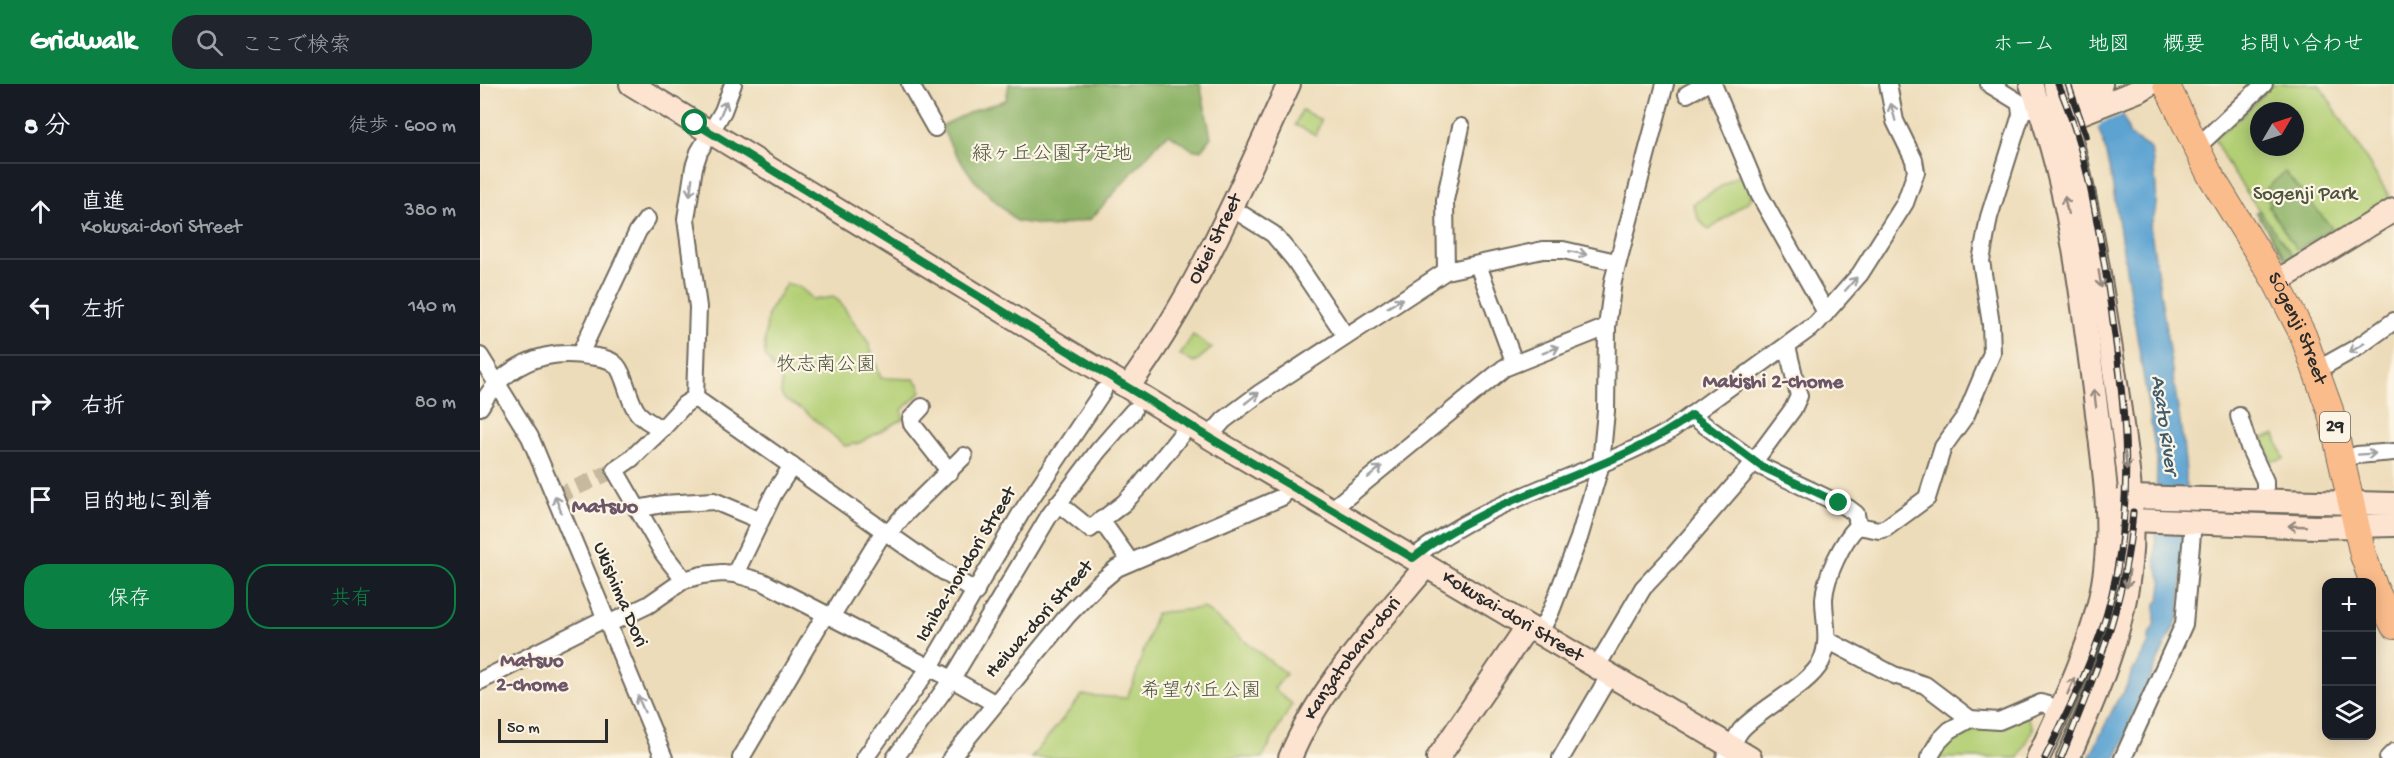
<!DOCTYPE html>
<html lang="ja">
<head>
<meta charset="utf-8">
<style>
	body { margin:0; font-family:"Gochi Hand","Klee One",sans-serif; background:#20242c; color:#f1f3f6 }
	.controls { position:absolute; right:18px; bottom:18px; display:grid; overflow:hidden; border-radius:12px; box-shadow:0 3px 15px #0003 }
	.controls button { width:54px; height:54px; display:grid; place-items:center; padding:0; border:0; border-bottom:2px solid #363941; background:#171b24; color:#f1f3f6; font:30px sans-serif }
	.compass { position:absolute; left:1770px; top:18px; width:54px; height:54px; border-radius:50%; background:#171b24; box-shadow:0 3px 15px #0003; rotate:51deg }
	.scale { position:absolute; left:18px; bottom:15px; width:110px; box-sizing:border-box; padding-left:6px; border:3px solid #2b2b2b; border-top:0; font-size:16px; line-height:21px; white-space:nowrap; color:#2b2b2b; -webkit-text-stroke:4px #fcf5e5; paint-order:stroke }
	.stop { position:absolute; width:18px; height:18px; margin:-14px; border:4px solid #0b8043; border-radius:50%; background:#fff }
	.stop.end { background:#0b8043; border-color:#fff; box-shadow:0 2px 6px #0008 }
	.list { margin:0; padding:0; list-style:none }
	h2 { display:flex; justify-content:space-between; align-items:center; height:78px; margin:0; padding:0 24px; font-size:26px }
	h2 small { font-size:20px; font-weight:400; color:#9ea1a6 }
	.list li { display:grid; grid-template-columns:39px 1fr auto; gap:18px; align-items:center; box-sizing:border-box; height:96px; padding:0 24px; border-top:2px solid #363941 }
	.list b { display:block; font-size:22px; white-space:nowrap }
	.list p { margin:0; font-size:20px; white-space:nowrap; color:#9ea1a6 }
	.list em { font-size:20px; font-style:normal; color:#9ea1a6 }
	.actions { display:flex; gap:12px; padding:18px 24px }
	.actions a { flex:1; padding:14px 0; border:2px solid #0b8043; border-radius:24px; text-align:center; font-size:21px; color:#0b8043 }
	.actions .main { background:#0b8043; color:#fff }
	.icon { flex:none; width:33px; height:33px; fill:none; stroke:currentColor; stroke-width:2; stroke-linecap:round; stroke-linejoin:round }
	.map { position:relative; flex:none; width:1914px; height:674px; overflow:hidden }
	header { display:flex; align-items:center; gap:36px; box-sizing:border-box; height:84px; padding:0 30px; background:#0b8043; color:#fff }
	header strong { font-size:28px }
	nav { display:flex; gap:33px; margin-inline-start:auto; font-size:21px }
	.search { width:420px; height:54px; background:#20242c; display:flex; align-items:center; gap:15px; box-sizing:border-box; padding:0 21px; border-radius:24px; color:#9ea1a6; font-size:22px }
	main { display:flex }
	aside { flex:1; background:#171b24 }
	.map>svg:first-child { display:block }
	.green { fill:#b2cf75; stroke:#6e7d50; stroke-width:1.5; fill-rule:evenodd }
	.forest { fill:#8db266; stroke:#5c6e48; stroke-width:1.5 }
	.water { fill:#5ca3d2; stroke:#44677e; stroke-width:1.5 }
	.pier { fill:#eddcb9 }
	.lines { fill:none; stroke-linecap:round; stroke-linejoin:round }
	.street-tunnel { stroke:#c6b99d; stroke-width:16; stroke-dasharray:16 8; stroke-linecap:butt }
	.street-casing { stroke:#6f695d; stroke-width:20 }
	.secondary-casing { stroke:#6f695d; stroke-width:26 }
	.primary-casing { stroke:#6f695d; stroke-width:28 }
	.street { stroke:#fff; stroke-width:16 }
	.secondary { stroke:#fde4d1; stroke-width:22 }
	.primary { stroke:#fabc8b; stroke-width:26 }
	.rail-casing { stroke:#2b2b2b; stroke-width:7 }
	.rail { stroke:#fcf5e5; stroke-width:4.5; stroke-dasharray:14; stroke-linecap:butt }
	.oneway { stroke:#a0a0a0 }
	.oneway2 { stroke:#94887e }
	.route { stroke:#0b8043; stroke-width:8 }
	.labels { text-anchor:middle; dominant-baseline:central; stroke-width:4.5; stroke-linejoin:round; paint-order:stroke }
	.shield { fill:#fcf5e5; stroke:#6a6863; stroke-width:1.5 }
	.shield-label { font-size:18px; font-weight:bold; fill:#2b2b2b }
	.park-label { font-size:20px; fill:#4d543e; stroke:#fcf5e5 }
	.street-label { font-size:20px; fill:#2b2b2b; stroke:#fcf5e5 }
	.neighbourhood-label { font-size:21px; font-weight:bold; fill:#6d5568; stroke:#fcf5e5 }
	.water-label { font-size:21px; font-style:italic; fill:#3f5b6e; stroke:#fcf5e5 }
	.quarter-label { font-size:22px; font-weight:bold; fill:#6d5568; stroke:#fcf5e5 }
</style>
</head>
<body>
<header>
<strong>Gridwalk</strong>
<div class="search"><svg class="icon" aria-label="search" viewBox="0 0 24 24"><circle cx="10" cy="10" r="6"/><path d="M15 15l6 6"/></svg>ここで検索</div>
<nav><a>ホーム</a><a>地図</a><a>概要</a><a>お問い合わせ</a></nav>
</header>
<main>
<aside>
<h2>8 分<small>徒歩 · 600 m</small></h2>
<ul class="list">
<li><svg class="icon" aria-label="ahead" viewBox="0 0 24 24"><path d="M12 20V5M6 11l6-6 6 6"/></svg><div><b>直進</b><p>Kokusai-dori Street</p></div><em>380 m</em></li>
<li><svg class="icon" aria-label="left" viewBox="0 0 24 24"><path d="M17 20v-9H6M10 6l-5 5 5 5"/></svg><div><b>左折</b></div><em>140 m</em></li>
<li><svg class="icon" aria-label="right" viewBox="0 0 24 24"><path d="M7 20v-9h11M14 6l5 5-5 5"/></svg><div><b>右折</b></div><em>80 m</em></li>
<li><svg class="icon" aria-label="arrive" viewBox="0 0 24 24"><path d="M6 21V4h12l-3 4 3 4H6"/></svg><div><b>目的地に到着</b></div></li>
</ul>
<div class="actions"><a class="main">保存</a><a>共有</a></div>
</aside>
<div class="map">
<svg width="1914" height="674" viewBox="0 0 1914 674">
	<rect width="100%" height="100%" fill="#fcf5e5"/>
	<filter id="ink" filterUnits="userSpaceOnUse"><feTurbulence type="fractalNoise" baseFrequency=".0167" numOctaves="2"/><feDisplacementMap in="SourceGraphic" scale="12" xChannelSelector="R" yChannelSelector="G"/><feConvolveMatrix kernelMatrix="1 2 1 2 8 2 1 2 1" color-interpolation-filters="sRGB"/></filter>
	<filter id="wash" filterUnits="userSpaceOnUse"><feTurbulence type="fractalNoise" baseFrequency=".008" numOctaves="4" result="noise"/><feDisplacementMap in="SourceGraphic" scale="24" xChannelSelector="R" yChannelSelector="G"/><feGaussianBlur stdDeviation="1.35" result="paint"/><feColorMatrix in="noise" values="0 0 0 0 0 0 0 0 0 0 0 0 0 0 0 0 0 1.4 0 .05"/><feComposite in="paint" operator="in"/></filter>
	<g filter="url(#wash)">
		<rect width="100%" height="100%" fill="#eddcb9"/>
		<g class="green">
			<path d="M1793 0H1839L1911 115 1807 179 1776 128 1779 126 1748 81 1734 55 1762 32ZM1779 27H1815V63H1779Z"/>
			<polygon points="822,26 841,36 836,51 815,41"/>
			<polygon points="1264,88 1271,108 1271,115 1229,146 1219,136 1213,120"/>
			<path d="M306 200C318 199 326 209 334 216L353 213 359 217 388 258 401 294 434 295 440 301 441 306 440 309 422 326 423 335 379 359 365 362 325 327 305 316 301 310 302 299 285 271V255L288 229Z"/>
			<polygon points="713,251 732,264 714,279 700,271"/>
			<polygon points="1795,351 1804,375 1792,377 1782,354"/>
			<polygon points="724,524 806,590 794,605 812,620 782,674 551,674 602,611 646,614 653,600 676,529"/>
			<polygon points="1547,632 1553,644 1539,674 1457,674 1470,654 1483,645"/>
		</g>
		<g class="forest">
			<polygon points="529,0 720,0 731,53 721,66 713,66 689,50 681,56 611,135 572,143 536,137 494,96 472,64 461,42 495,26 526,16"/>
			<polygon points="1805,88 1852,144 1817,166 1788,122 1791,119 1782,108"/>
			<polygon points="1780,127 1814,173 1808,178 1777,128"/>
		</g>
		<path class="water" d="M1602 0H1633L1650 52 1671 65C1674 88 1682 121 1670 141L1703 358 1706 389 1705 460 1699 532 1651 634 1648 648 1636 674H1609L1637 617 1644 608 1652 588 1669 560V552L1674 542 1676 520 1680 515 1682 499 1675 477 1677 376 1632 98 1624 60Z"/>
		<polygon class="pier" points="1599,0 1636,0 1647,29 1621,39 1616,48"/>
	</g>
	<g filter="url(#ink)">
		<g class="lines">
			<polyline class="street-tunnel" points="75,413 135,386"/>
			<defs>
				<g id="street">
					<polyline points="430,0 455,44"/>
					<polyline points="1233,0 1279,110 1343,223 1345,230"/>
					<polyline points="1509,0 1550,25"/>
					<polyline points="1207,10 1226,0"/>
					<polyline points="1716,64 1784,0"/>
					<polyline points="750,123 793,150 814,175 865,251"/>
					<polyline points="998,181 1034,278"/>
					<polyline points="966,187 965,116 981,43"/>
					<polyline points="100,270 158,147 167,135"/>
					<polyline points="0,272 50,353 184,674"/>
					<polyline points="1837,286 1878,263 1914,237"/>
					<polyline points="215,314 444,475 496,508"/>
					<polyline points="215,314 218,223 206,135 214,83 219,68 243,27 253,0"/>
					<path d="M0 323C23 282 62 264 109 272 117 273 129 274 135 280 140 284 142 291 144 296 155 326 152 330 182 345L205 320 215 314"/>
					<polyline points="442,323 431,335 432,340 470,388"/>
					<polyline points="1211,331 1282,383 1368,424 1376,430 1378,442"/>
					<polyline points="1759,332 1769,363 1785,397 1785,418"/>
					<polyline points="182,345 151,375 135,386 183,469 204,496"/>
					<polyline points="729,353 744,336 780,309 966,187 1063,166 1083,166 1136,178"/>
					<polyline points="1862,376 1877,371 1914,368"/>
					<polyline points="578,419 610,445 644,419 660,402 709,341"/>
					<polyline points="157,425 183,420 234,417 279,436"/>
					<polyline points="851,426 1024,284 1127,243"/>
					<polyline points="621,436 650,477"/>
					<polyline points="1378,442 1399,446 1406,444 1447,414 1463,363 1486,331 1512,269 1511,240 1501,177 1509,133 1541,31 1540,20"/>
					<polyline points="408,450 424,431 484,372"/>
					<path d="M933 474C1008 414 1105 394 1188 348L1336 240 1380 190 1425 119 1436 88 1434 76 1415 37 1408 0"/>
					<polyline points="255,490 294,409 312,382"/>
					<polyline points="351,533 404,447"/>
					<polyline points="128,540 168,521 204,496 222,491 242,489 255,490 283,498 472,595 514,619"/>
					<polyline points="1059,550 1071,527 1099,454 1121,380 1126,327 1127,243 1133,197 1185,0"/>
					<polyline points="1347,556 1414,591 1445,601 1490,635"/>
					<polyline points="1116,584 1163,504 1194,471 1270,383 1313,325 1319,312 1307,262"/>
					<polyline points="0,597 126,534"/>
					<polyline points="261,674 345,531"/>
					<polyline points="385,674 450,583 541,429 623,307"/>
					<polyline points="415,674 472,595 569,432 618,367 653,327"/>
					<polyline points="471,674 588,531 618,500 637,484 802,413"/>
					<polyline points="1081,674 1129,592"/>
					<path d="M1245 674C1250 665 1255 654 1261 646 1279 625 1329 602 1341 578 1351 557 1344 537 1344 515 1345 493 1363 456 1378 442"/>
					<polyline points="1449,674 1459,657 1470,646 1490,635 1519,637 1561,619 1568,621 1579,629"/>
					<polyline points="1643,674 1704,540 1713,438"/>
					<polyline points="1908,674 1914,668"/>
				</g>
				<g id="secondary">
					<path id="s1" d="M151 0 747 364 1270 674"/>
					<path d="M1551 0C1588 99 1601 202 1614 306 1622 370 1634 436 1623 500 1612 562 1584 618 1558 674"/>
					<path d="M1575 0C1606 97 1621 198 1636 299 1644 358 1656 420 1650 480 1644 548 1616 612 1588 674"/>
					<polyline points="1570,23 1580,14 1621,0"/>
					<polyline points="1572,32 1586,35 1660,6 1670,0"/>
					<polyline points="1796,198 1914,126"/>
					<path id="s2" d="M648 303C716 211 761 103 809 0"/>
					<polyline points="1636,419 1650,413 1914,420"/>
					<polyline points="1638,429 1651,436 1835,443 1914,441"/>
					<path id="s3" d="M810 674C840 602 897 542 946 482"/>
					<polyline points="958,674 1047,543"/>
				</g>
				<g id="primary">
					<path id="s4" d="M1686 0 1729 89 1796 198 1823 251 1850 326 1883 471 1895 505 1914 542"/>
				</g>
			</defs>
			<use href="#street" class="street-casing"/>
			<use href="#secondary" class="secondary-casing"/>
			<use href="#primary" class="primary-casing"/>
			<use href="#street" class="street"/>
			<use href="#secondary" class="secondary"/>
			<use href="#primary" class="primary"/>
			<defs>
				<g id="rail">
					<polyline points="1588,0 1606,51"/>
					<path d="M1565 674C1590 623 1617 570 1631 514 1657 408 1644 309 1628 203 1617 134 1606 64 1578 0"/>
					<path d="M1581 674C1615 592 1646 518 1653 428"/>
				</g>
			</defs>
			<use href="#rail" class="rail-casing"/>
			<use href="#rail" class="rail"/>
		</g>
		<defs><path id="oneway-shaft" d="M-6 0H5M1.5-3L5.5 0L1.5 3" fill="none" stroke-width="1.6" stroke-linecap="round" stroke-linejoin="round" transform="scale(1.5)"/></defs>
		<g class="oneway">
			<use href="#oneway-shaft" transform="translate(243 25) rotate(-67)"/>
			<use href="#oneway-shaft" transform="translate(1413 28) rotate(-105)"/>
			<use href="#oneway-shaft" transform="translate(211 103) rotate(98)"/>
			<use href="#oneway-shaft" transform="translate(1098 169) rotate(11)"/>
			<use href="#oneway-shaft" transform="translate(1371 200) rotate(-49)"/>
			<use href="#oneway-shaft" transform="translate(915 219) rotate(-32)"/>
			<use href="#oneway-shaft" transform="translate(1877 264) rotate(147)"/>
			<use href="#oneway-shaft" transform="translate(1071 266) rotate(-22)"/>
			<use href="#oneway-shaft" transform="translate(772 314) rotate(-38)"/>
			<use href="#oneway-shaft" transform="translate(1887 370) rotate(-4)"/>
			<use href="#oneway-shaft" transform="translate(895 388) rotate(-39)"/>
			<use href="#oneway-shaft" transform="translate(78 420) rotate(-112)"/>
			<use href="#oneway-shaft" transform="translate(161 620) rotate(-113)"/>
		</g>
		<g class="oneway2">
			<use href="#oneway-shaft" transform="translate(1586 121) rotate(-102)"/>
			<use href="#oneway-shaft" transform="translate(1620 195) rotate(81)"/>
			<use href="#oneway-shaft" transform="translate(1615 314) rotate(-97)"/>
			<use href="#oneway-shaft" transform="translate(1646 377) rotate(83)"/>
			<use href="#oneway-shaft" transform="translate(1817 442) rotate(-178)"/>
			<use href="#oneway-shaft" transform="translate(1648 495) rotate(99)"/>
			<use href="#oneway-shaft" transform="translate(1591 602) rotate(-66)"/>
		</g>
	</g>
	<g class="lines" filter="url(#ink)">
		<path class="route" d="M215 39 747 364 933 474C1015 407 1126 393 1212 331L1282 383 1359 419"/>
	</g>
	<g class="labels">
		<rect class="shield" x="1840" y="328" width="30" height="30" rx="4.5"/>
		<g class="shield-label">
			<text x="1855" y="343">29</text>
		</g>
		<g class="park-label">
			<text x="572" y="71">緑ヶ丘公園予定地</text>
			<text x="1825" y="111">Sogenji Park</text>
			<text x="346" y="282">牧志南公園</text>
			<text x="721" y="608">希望が丘公園</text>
		</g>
		<g class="street-label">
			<text stroke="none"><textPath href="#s2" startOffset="172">Okiei Street</textPath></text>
			<text stroke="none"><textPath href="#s4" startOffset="278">Sōgenji Street</textPath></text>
			<text transform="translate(487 481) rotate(-59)">Ichiba-hondori Street</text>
			<text transform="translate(139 511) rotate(67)">Ukishima Dori</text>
			<text stroke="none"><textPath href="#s1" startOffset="1030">Kokusai-dori Street</textPath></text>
			<text transform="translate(560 536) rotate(-48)">Heiwa-dori Street</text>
			<text stroke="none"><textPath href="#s3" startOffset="118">Kanzatobaru-dori</textPath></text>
		</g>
		<g class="neighbourhood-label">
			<text x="1293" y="299">Makishi 2-chome</text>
			<text x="52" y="578">Matsuo<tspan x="52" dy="24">2-chome</tspan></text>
		</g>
		<g class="water-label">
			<text transform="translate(1683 341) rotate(82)">Asato River</text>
		</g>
		<g class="quarter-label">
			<text x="125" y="424">Matsuo</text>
		</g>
	</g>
</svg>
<div class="controls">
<button>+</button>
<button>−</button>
<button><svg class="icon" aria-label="layers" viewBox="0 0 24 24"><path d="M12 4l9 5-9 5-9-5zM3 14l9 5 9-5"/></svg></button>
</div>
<svg class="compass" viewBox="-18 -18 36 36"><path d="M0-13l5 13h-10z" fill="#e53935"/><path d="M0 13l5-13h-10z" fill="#9ea1a6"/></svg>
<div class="scale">50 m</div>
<div class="stop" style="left:215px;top:39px"></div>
<div class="stop end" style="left:1359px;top:419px"></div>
</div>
</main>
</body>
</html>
